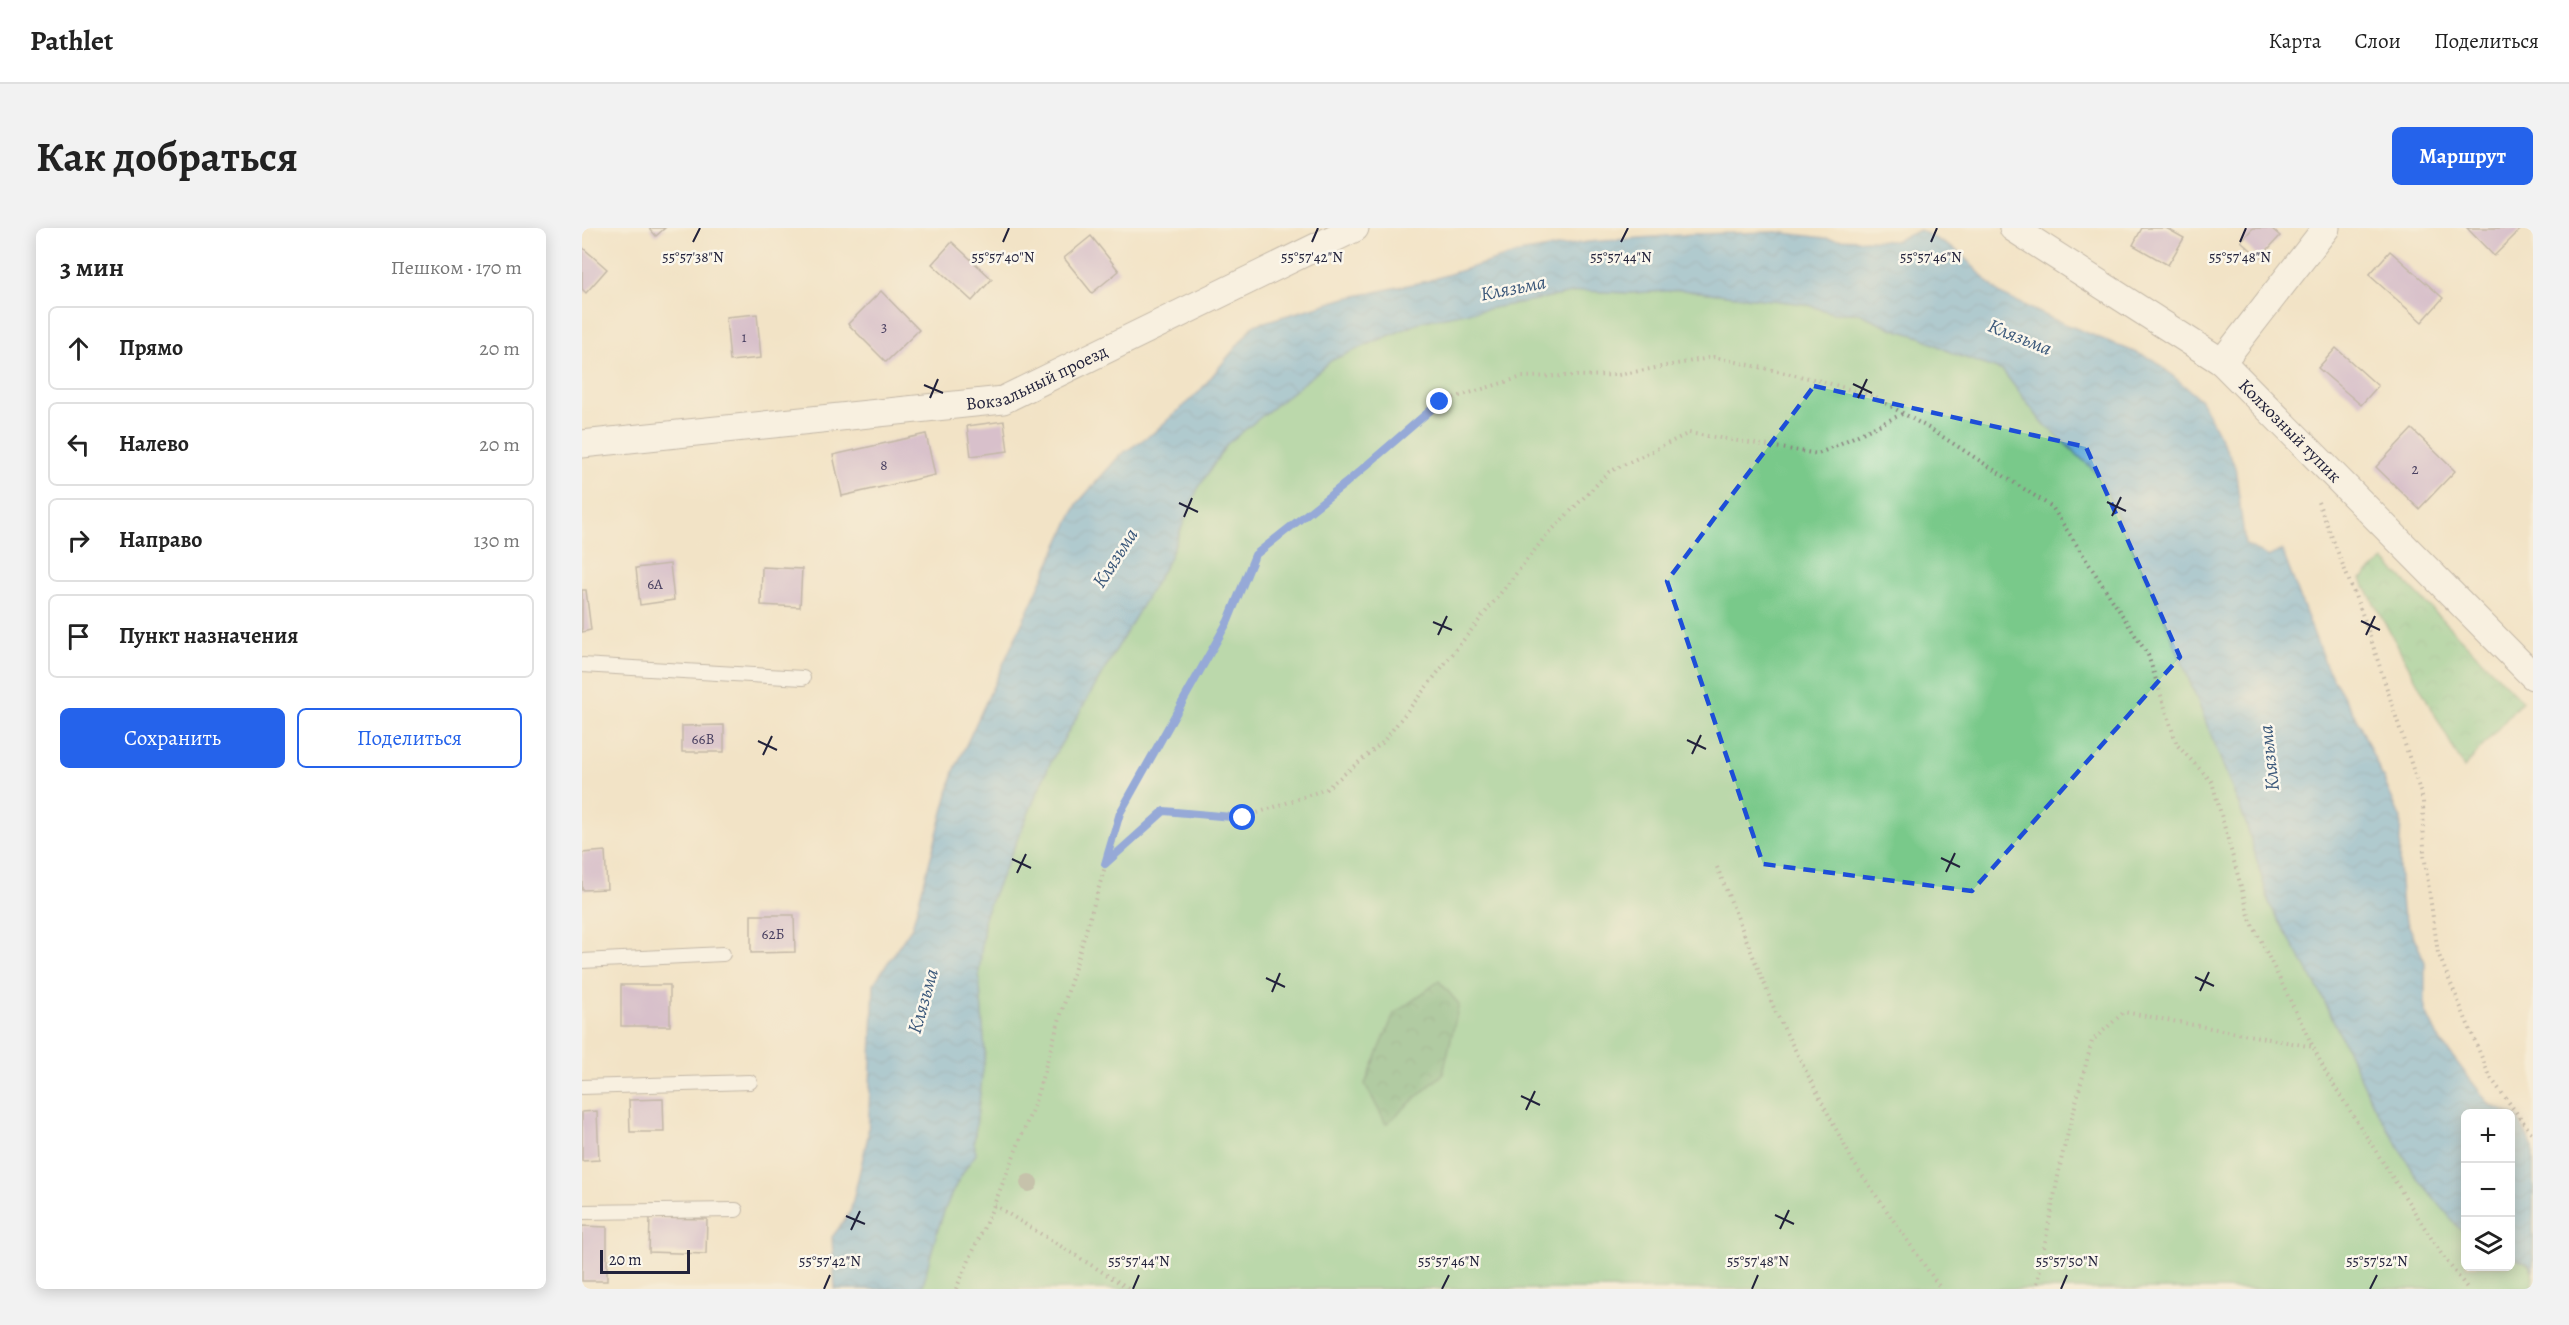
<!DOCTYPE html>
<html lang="ru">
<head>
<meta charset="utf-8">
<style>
	body { margin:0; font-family:Alegreya,serif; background:#f2f2f2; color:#222 }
	.controls { position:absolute; right:18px; bottom:18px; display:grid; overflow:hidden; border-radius:9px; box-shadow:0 3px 15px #0003 }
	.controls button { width:54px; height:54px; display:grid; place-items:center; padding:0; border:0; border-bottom:2px solid #e0e0e0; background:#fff; color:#222; font:30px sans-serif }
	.scale { position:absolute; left:18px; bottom:15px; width:90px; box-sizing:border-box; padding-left:6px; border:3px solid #22223b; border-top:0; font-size:16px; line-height:21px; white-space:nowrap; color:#22223b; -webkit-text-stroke:4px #fbf7ec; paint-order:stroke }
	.stop { position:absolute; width:18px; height:18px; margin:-14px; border:4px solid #2563eb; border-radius:50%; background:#fff }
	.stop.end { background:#2563eb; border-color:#fff; box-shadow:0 2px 6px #0008 }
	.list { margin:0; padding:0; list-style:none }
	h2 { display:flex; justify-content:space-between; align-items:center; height:78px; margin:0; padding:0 24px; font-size:26px }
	h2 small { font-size:20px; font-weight:400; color:#767676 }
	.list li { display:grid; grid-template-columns:39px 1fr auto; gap:18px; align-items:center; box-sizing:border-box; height:84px; margin:0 12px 12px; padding:0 12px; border:2px solid #e0e0e0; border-radius:9px }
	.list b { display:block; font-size:22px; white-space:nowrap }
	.list em { font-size:20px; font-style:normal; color:#767676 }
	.actions { display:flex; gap:12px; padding:18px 24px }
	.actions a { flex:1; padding:14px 0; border:2px solid #2563eb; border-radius:9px; text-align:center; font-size:21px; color:#2563eb }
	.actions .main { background:#2563eb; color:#fff }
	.icon { flex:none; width:33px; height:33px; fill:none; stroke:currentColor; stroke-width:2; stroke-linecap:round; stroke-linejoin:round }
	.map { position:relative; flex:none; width:1951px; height:1061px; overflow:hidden; border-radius:9px }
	header { display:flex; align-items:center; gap:36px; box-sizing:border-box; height:84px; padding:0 30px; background:#fff; border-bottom:2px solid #e0e0e0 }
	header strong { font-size:28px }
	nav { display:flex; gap:33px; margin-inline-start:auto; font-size:21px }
	.intro { display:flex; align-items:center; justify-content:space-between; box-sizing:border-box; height:144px; padding:0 36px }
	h1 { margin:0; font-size:42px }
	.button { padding:15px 27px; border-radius:9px; background:#2563eb; color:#fff; font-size:21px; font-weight:700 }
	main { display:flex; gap:36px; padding:0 36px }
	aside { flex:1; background:#fff; border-radius:9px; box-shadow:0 3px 15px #0003 }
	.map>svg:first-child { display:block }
	.grass { fill:#79c98a; stroke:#4e7662; stroke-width:1.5 }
	.forest { fill:url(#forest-crowns); stroke:#426858; stroke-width:1.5 }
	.park { fill:url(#park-crowns); stroke:#4e7662; stroke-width:1.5 }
	.water { fill:url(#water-waves); stroke:#42668a; stroke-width:1.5 }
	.building { fill:#b895d0 }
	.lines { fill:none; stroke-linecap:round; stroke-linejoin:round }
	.lane-casing { stroke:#8a8280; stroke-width:16 }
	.street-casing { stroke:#8a8280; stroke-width:29 }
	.path { stroke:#8a8280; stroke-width:4; stroke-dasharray:1.5 4.5; stroke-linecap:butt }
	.lane { stroke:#fff; stroke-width:14 }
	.street { stroke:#fff; stroke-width:27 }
	.tree { fill:#909989 }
	.route { stroke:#2563eb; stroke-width:8 }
	.marked { fill:none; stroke:#1d4ed8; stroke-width:4.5; stroke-dasharray:12 8; stroke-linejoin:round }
	.ticks { fill:none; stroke:#22223b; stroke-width:2 }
	.labels { text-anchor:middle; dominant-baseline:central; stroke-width:5; stroke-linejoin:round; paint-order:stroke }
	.number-label { font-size:15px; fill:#483f60 }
	.street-label { font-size:18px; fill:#22223b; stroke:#fbf7ec }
	.water-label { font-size:20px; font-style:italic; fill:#3b587a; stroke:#fbf7ec }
	.ticks-label { font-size:15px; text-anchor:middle; fill:#22223b; stroke:#fbf7ec; stroke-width:5; stroke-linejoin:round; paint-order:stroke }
</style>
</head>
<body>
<header>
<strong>Pathlet</strong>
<nav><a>Карта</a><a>Слои</a><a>Поделиться</a></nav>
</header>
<div class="intro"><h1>Как добраться</h1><a class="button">Маршрут</a></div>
<main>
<aside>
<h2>3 мин<small>Пешком · 170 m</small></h2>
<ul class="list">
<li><svg class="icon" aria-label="ahead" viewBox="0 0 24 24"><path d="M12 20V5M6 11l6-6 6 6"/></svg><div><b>Прямо</b></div><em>20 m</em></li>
<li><svg class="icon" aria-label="left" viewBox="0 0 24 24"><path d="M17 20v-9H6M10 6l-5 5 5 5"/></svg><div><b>Налево</b></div><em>20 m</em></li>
<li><svg class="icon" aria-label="right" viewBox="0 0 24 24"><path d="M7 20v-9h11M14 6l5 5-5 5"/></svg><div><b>Направо</b></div><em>130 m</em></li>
<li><svg class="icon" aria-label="arrive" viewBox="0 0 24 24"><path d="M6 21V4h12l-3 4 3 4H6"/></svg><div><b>Пункт назначения</b></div></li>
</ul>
<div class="actions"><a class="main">Сохранить</a><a>Поделиться</a></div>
</aside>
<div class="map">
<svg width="1951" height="1061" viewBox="0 0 1951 1061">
	<defs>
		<pattern id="forest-crowns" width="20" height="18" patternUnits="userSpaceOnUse" patternTransform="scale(1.5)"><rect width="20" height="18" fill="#62ad76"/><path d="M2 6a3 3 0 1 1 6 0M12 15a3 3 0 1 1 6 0" fill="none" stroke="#508c62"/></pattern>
		<pattern id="park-crowns" width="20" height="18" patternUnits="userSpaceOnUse" patternTransform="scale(1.5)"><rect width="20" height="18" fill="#79c98a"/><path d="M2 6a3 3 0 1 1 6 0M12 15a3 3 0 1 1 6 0" fill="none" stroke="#68ac78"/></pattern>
		<pattern id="water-waves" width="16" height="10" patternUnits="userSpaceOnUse" patternTransform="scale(1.5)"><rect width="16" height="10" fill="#61aad8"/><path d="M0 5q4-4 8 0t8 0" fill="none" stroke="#508ab0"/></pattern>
	</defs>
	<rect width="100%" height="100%" fill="#fbf7ec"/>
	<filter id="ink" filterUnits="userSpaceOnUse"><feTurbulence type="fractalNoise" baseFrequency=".0167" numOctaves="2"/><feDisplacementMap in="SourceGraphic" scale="12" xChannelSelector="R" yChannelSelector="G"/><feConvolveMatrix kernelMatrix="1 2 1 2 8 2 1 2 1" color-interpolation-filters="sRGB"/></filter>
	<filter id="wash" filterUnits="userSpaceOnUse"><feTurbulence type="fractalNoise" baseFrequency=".008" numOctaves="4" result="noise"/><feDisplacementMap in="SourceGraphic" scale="24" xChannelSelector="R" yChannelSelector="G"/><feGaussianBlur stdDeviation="1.35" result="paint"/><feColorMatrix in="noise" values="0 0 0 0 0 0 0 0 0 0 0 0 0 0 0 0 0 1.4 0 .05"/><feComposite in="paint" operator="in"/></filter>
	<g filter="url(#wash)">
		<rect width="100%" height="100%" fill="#f2e3c6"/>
		<path class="grass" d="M1101 62 1224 76 1250 85H1277L1312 101 1339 109 1372 126 1421 143 1459 193 1516 246 1574 368 1664 595 1688 677 1737 762 1792 878 1876 999 1883 1005 1884 1038H1928L1929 1029C1951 1037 1951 1037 1951 1061H340C352 1013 362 966 394 926L392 914 403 825 397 745 403 686 469 533 586 333 615 262 645 216 750 132 841 93 1001 63 1049 65Z"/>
		<polygon class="forest" points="857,753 877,776 861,846 804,896 783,856 812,786"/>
		<polygon class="park" points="1802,332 1940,473 1882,540 1779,351"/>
		<path class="water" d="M1338 2 1377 24 1418 66 1471 91 1572 132 1619 172 1653 238 1663 316 1686 329 1700 322 1744 438 1777 495 1819 591 1817 637 1820 682 1843 734V782L1857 811 1908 877 1935 888 1951 920V1042L1947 1036 1929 1029 1928 886H1884L1883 1005 1876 999 1834 948 1792 878 1737 762 1688 677 1664 595 1574 368 1516 246 1459 193 1421 143 1372 126 1339 109 1312 101 1277 85H1250L1224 76 1101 62 1049 65 1001 63 841 93 750 132 645 216 615 262 586 333 469 533 403 686 397 745 403 825 392 914 394 926C362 966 352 1013 340 1061H253L250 1009 268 985 286 908 292 755 330 699 372 543 495 276 538 227 571 205 617 164 672 97 764 70 845 53 936 25 1006 14 1110 6 1195 4 1251 11 1313 13Z"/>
		<g id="blocks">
			<g class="building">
				<polygon points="67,0 83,0 74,8"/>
				<polygon points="1560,0 1584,0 1602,10 1586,37 1551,17"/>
				<polygon points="1671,0 1689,0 1698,8 1678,30 1659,13"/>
				<polygon points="1885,0 1936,0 1938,2 1912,28"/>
				<polygon points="509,8 537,43 510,65 482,30"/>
				<polygon points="370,14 410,51 390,73 350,36"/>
				<polygon points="0,19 25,41 4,65 0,61"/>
				<polygon points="1808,23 1861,70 1840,94 1787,47"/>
				<polygon points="299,63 337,102 304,134 266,96"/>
				<polygon points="175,86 179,130 148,133 144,89"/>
				<polygon points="1754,120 1796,158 1779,177 1736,140"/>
				<polygon points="422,193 426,223 389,228 385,198"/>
				<polygon points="1830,201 1873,243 1837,281 1794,239"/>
				<polygon points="344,206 353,247 260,268 251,227"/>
				<polygon points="88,336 92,372 58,377 54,340"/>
				<polygon points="180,339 220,341 218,379 179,377"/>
				<polygon points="0,362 4,362 9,402 0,404"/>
				<polygon points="142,497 142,524 100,524 100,498"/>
				<polygon points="23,623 25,661 0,662 0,625"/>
				<polygon points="169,687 212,687 213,724 169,725"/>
				<rect x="39" y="757" width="49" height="41"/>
				<polygon points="81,871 82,904 48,904 47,872"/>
				<polygon points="15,883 17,932 0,933 0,884"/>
				<polygon points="68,990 125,991 124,1026 67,1024"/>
				<polygon points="0,998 25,999 25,1053 0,1053"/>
			</g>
		</g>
	</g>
	<g filter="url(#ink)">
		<use href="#blocks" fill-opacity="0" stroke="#8a8280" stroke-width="1.5"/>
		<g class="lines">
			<defs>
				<g id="lane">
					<polyline points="0,437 221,450"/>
					<polyline points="0,733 141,726"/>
					<polyline points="0,859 168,854"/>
					<polyline points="0,984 154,982"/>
				</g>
				<g id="street">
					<path id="s1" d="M1431 0 1640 134 1951 448"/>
					<polyline points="1640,134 1744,0"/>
					<path id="s2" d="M0 216 421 172 773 0"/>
				</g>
			</defs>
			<use href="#lane" class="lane-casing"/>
			<use href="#street" class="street-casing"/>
			<g class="path">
				<polyline points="1736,274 1783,393 1841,572 1842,626 1856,725 1908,849 1951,907"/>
				<polyline points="523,636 582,583 661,590 744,561 800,515 963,309 1027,244 1107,205 1236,226 1320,186"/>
				<polyline points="1135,639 1194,785 1271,934 1359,1061"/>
				<polyline points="412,977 548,1061"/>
				<polyline points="374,1061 412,977 452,877 539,585 646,393 673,327 764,255 858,174 940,149 1036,147 1132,129 1235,152 1291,168 1350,202 1470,279 1566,427 1595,517 1630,554 1668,691 1744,845 1860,1027 1886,1061"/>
				<polyline points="1454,1061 1480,928 1510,813 1542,784 1731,819"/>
			</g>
			<use href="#lane" class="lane"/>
			<use href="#street" class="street"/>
		</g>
		<circle class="tree" cx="447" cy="955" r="9"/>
	</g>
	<g class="lines" filter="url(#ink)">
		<polyline class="route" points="661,590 582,583 523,636 538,585 646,393 673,327 764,255 858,174"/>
	</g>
	<path d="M0 0H1951V1061H0ZM1232 158 1504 219 1598 429 1390 663 1181 636 1085 353Z" fill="#f2e3c6" fill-opacity=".55" fill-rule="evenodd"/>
	<path class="marked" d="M1232 158 1504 219 1598 429 1390 663 1181 636 1085 353Z"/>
	<path class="ticks" d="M111 14 118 0M421 14 427 0M730 14 736 0M1039 14 1046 0M1349 14 1355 0M1658 14 1664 0M1271 156 1290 165M342 157 361 165M348 170 356 151M1276 170 1285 151M1525 274 1544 283M597 275 616 284M1530 288 1539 269M602 289 610 270M1779 393 1798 402M851 394 870 402M856 407 865 388M1784 407 1793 388M1105 512 1124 521M176 513 195 522M1110 526 1119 507M181 527 190 508M1359 630 1378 639M430 631 449 640M1364 644 1373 625M435 645 444 626M1613 749 1632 758M684 750 703 759M1618 763 1627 744M690 764 698 745M939 868 958 877M944 882 953 863M1193 987 1212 996M264 988 283 996M1198 1001 1207 982M269 1002 278 983M242 1061 248 1047M551 1061 557 1047M860 1061 867 1047M1170 1061 1176 1047M1479 1061 1485 1047M1788 1061 1795 1047"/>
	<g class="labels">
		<g class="number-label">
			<text x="302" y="99">3</text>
			<text x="162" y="109">1</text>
			<text x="302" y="237">8</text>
			<text x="1833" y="241">2</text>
			<text x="73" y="356">6А</text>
			<text x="121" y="511">66В</text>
			<text x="191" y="706">62Б</text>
		</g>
		<g class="street-label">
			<text stroke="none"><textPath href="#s2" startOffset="462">Вокзальный проезд</textPath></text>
			<text stroke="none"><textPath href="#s1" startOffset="345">Колхозный тупик</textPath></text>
		</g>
		<g class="water-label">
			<text transform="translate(931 60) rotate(-11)">Клязьма</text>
			<text transform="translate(1438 109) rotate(22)">Клязьма</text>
			<text transform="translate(533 330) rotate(-57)">Клязьма</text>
			<text transform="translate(1687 530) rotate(-96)">Клязьма</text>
			<text transform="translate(341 773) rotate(-74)">Клязьма</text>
		</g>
	</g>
	<g class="ticks-label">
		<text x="111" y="34">55°57'38"N</text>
		<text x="421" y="34">55°57'40"N</text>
		<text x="730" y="34">55°57'42"N</text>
		<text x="1039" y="34">55°57'44"N</text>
		<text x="1349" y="34">55°57'46"N</text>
		<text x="1658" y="34">55°57'48"N</text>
		<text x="248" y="1038">55°57'42"N</text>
		<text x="557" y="1038">55°57'44"N</text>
		<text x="867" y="1038">55°57'46"N</text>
		<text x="1176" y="1038">55°57'48"N</text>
		<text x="1485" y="1038">55°57'50"N</text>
		<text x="1795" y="1038">55°57'52"N</text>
	</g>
</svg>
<div class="controls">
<button>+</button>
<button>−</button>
<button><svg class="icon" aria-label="layers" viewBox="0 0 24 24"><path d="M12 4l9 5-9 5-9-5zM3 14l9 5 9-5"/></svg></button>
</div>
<div class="scale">20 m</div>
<div class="stop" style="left:661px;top:590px"></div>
<div class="stop end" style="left:858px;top:174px"></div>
</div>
</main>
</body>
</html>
